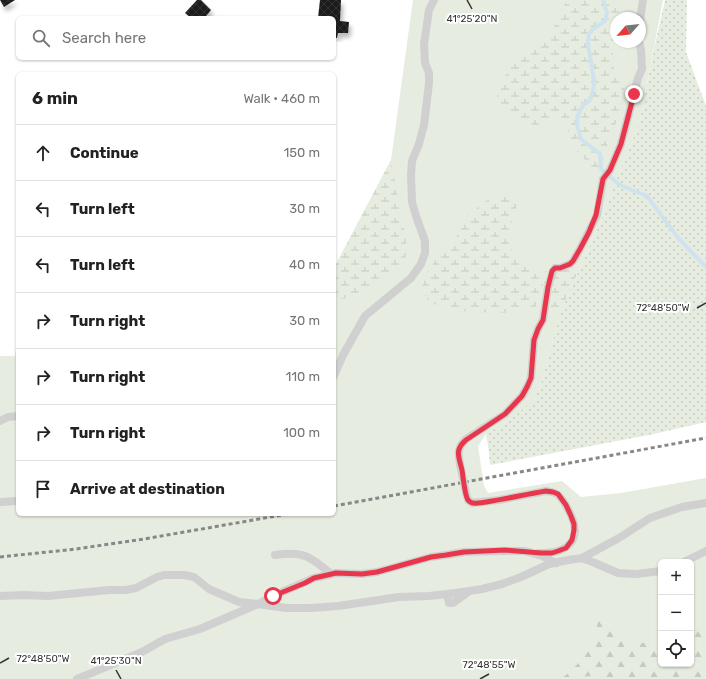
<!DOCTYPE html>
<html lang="en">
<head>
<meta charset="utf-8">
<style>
	body { margin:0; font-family:Rubik,sans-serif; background:#f2f2f2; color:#222 }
	.controls { position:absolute; right:12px; bottom:12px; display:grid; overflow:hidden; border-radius:6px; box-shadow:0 1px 3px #0004 }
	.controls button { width:36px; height:36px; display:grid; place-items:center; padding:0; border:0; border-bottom:1px solid #e0e0e0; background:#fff; color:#222; font:20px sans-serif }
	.compass { position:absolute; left:610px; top:12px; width:36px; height:36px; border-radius:50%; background:#fff; box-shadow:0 1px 3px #0004; rotate:243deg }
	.stop { position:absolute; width:12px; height:12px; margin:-9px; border:3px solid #e8374c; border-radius:50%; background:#fff }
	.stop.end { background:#e8374c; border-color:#fff; box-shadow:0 1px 4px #0008 }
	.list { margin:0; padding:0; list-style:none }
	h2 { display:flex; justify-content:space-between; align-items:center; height:52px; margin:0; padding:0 16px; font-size:17px }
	h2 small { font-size:13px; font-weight:400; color:#767676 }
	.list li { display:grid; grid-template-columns:26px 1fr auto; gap:12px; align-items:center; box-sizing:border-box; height:56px; padding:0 16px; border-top:1px solid #e0e0e0 }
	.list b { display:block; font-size:15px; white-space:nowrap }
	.list em { font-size:13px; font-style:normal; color:#767676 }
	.icon { flex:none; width:22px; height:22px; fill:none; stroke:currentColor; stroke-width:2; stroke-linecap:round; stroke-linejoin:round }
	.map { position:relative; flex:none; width:706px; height:679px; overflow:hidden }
	.search { position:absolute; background:#fff; box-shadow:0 1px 3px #0004; left:16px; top:16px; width:320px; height:44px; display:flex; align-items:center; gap:10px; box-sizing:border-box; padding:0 14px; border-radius:6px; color:#767676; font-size:15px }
	.panel { position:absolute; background:#fff; box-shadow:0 1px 3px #0004; left:16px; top:72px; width:320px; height:444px; border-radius:6px }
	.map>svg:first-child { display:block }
	.grass { fill:#e6ecdf; fill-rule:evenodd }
	.forest { fill:url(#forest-firs) }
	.wetland { fill:url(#wetland-marsh) }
	.park { fill:url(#park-dots) }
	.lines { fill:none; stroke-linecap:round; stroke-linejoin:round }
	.stream { stroke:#cee3ee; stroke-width:4 }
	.building { fill:url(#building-cross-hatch); filter:url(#shadow) }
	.lane { stroke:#d0d0d0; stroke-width:8 }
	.rail { stroke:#888; stroke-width:3; stroke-dasharray:4 3; stroke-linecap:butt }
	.lane-bridge { stroke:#d0d0d0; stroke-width:8 }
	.route { stroke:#e8374c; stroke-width:5 }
	.ticks { fill:none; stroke:#333; stroke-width:1.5 }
	.ticks-label { font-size:10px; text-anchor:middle; fill:#333; stroke:#fff; stroke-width:4; stroke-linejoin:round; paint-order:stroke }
</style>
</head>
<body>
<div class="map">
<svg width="706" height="679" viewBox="0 0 706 679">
	<defs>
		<pattern id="forest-firs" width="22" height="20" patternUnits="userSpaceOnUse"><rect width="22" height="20" fill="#e6ecdf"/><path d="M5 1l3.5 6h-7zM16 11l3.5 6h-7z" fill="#c6cbc0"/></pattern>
		<pattern id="wetland-marsh" width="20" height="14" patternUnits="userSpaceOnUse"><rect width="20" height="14" fill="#e6ecdf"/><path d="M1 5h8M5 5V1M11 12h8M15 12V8" fill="none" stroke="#c6cbc0"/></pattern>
		<pattern id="park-dots" width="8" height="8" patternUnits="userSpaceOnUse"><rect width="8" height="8" fill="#e6ecdf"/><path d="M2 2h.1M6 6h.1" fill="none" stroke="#c6cbc0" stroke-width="1.8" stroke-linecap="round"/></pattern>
		<pattern id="building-cross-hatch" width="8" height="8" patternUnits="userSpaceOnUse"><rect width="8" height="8" fill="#1a1a1a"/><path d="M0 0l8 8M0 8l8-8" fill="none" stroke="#333"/></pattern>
		<filter id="shadow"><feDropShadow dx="2.5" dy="4.5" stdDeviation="2" flood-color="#0004"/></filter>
	</defs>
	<rect width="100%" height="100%" fill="#fff"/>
	<path class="grass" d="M413 0H663L639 125 612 191 604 214 562 309 541 384 535 400 510 420 486 434 478 446 484 486 488 493 562 481 581 497 621 493 706 478V679H0V356H15L18 335V514H334V268L391 160ZM616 18H640V42H616ZM661 562H691V664H661Z"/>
	<polygon class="forest" points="599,620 616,625 631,638 643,643 661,639 661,664 691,664 691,630 706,628 706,679 623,679 591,676 561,679 572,670 588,652"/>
	<g class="wetland">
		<path d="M566 0H620C622 6 623 12 621 18H616V41L612 57 614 69 622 79 624 89 620 112 606 148 601 169 592 167 577 151 565 125 561 116 551 118 537 127 506 113 500 106 497 96 499 87 514 60 523 51 549 36 563 11Z"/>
		<polygon points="391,160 406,239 407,251 403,265 395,273 379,284 343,299 334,299 334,268"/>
		<polygon points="499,196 514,198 517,203 508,240 510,246 516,257 526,265 542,273 547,271 547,278 555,280 556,270 579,269 562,309 548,309 553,285 544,283 535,308 502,313 480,312 457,311 430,303 422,291 423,280 436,259 453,244 464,219 485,201"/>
	</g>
	<polygon class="park" points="665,0 687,0 686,52 706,106 706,422 649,435 490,465 489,452 486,434 510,420 535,399 541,384 562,309 604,214 612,191 639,125 654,49"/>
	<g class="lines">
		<polyline class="stream" points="603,0 607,13 605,21 593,29 589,34 588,42 589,51 593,74 594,84 592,95 589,101 583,105 578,115 577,124 581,139 600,154 601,169 620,185 647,196 679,239 706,267"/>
	</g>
	<g class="building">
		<polygon points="0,0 15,0 4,7"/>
		<polygon points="197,0 201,0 211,10 206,16 208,18 189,18 190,17 185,13"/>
		<polygon points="320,0 341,0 340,21 349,22 348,33 338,33 337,38 334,37 334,18 318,18"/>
	</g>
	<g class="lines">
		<g class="lane">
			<polyline points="640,20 643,0"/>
			<polyline points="334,376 343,355 365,316 411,278 421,264 425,253 425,241 416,216 412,202 411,175 412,161 419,144 424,125 429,83 429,73 425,63 424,44 429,10 434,0"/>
			<polyline points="0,421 8,417 18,416"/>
			<path d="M460 464C458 453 457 448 466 439L505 414 522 396 527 387 531 378 534 340 538 329 543 320 548 287 553 271 555 268H560L570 264 573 261 580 249 597 215 603 179 610 170 621 144 638 78 642 69 641 50 639 42"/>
			<path d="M466 493 468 500 472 503 499 500 546 491C550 492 555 492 558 495 563 499 566 506 569 511 584 540 568 554 538 553"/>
			<polyline points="0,502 18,501"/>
			<path d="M275 555C303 551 310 556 331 574"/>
			<polyline points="582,558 619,538 650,518 682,507 706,503"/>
			<polyline points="684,562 706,551"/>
			<polyline points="447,594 449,603 453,603 468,592"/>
			<polyline points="0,596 24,595 48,596 109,590 126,590 136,588 157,577 164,575 184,575 194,577 209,589 239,602 258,604 273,596 314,578 323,576 336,573 362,574 377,572 431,557 446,555 464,552 505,551 525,551 542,556 556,563"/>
			<polyline points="77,679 142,652 165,639 200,629 258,604 286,608 311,608 338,606 399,597 429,596 456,593 482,589 502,584 521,577 549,564 568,560 582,558 595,563 618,573 636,574 661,571"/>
		</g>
		<g class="rail">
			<polyline points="334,506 706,438"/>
			<polyline points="0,557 76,549 144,539 288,514"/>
		</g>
		<polyline class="lane-bridge" points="460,464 466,493"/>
	</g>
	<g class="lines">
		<path class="route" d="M273 596 305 583 314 578 323 576 336 573 362 574 377 572 431 557 446 555 464 552 505 550 541 553H552L558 551 566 548 572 540 574 530V524L571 516 566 505 558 494 553 492 546 491C528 494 510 498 492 501 486 502 479 504 473 503 471 503 470 502 468 500 465 496 463 477 462 470 459 457 454 450 466 440L505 414 522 396 527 387 531 378 534 340 538 329 543 320 548 287 552 271 555 268H560L570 264 573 261 580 249 589 232 596 215 603 179 610 170 621 144 634 94"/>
	</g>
	<path class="ticks" d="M467 0 472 9M697 308 706 303M0 663 9 658M116 670 121 679M480 679 489 674"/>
	<g class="ticks-label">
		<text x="472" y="22">41°25'20"N</text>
		<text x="663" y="311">72°48'50"W</text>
		<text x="43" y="662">72°48'50"W</text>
		<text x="116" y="664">41°25'30"N</text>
		<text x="489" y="668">72°48'55"W</text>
	</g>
</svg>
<div class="controls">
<button>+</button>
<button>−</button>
<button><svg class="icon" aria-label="locate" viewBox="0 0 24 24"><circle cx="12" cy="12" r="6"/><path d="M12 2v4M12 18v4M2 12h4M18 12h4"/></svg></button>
</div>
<svg class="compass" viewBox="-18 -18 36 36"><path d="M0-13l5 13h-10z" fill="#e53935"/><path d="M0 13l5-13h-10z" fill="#767676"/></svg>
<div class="stop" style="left:273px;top:596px"></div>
<div class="stop end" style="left:634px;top:94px"></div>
<div class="search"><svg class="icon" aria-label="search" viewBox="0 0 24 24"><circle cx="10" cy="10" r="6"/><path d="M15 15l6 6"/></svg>Search here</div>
<section class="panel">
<h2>6 min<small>Walk · 460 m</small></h2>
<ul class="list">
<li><svg class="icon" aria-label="ahead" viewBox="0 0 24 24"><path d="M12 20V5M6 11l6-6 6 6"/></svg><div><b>Continue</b></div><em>150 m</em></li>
<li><svg class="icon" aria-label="left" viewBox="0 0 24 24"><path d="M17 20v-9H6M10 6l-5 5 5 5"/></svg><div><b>Turn left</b></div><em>30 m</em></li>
<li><svg class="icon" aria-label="left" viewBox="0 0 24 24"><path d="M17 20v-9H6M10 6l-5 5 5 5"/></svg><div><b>Turn left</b></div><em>40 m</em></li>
<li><svg class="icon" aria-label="right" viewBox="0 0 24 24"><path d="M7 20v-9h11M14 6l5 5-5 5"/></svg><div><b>Turn right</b></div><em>30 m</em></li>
<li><svg class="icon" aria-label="right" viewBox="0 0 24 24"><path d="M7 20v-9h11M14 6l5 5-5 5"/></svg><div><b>Turn right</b></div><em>110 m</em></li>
<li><svg class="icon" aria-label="right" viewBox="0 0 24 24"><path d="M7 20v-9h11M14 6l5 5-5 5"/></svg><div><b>Turn right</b></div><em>100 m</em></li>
<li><svg class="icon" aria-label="arrive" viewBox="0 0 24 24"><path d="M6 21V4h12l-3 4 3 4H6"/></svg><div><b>Arrive at destination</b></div></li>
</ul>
</section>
</div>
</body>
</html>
